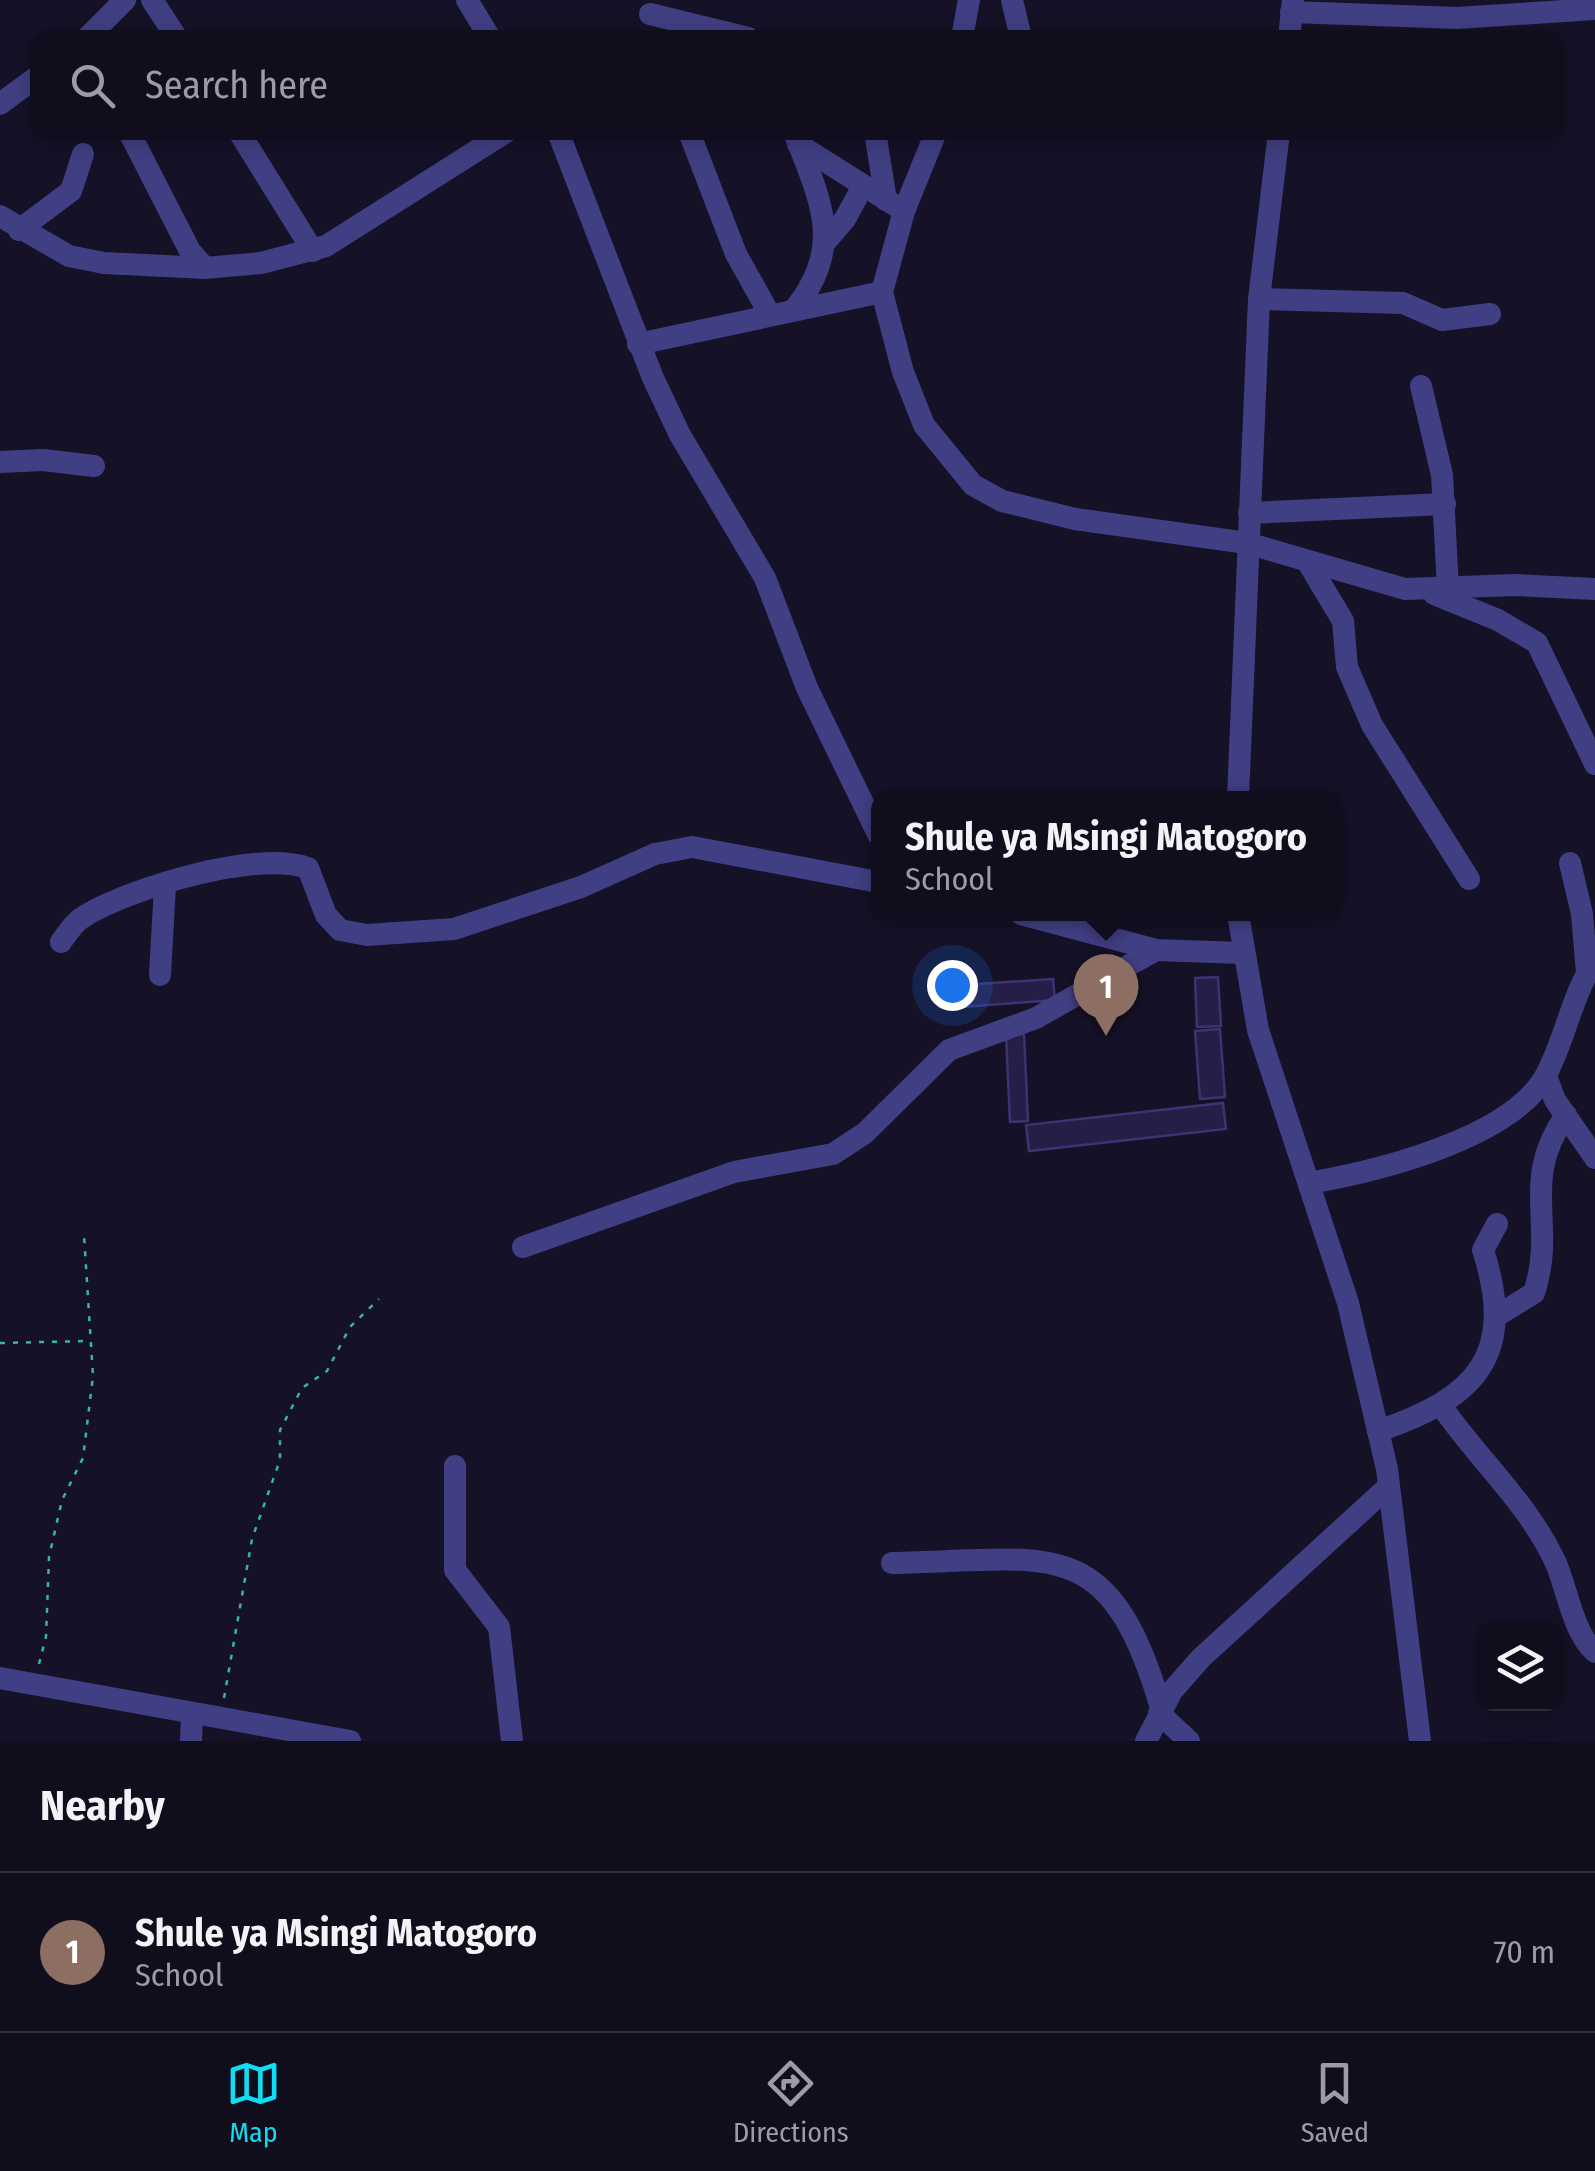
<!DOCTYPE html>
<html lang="en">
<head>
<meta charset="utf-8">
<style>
	body { margin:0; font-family:"Fira Sans Condensed",sans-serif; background:#1e1b2a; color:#f1f3f6 }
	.controls { position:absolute; right:30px; bottom:30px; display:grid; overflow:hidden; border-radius:20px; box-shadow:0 5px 25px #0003 }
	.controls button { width:90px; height:90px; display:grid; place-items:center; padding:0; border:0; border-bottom:2px solid #302d3b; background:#100d1d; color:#f1f3f6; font:50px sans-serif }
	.you { position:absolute; left:952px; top:985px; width:35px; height:35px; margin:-25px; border:8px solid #fff; border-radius:50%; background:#1a73e8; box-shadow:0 0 0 15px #1a73e833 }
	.badge { display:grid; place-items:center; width:65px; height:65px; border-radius:50%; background:#11ddf2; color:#fff; font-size:32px; font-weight:700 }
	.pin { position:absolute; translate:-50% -82px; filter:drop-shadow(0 2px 5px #0008) }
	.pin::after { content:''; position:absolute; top:52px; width:35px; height:30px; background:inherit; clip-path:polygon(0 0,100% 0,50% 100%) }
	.popup { position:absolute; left:871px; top:791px; width:470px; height:130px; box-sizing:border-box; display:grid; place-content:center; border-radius:20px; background:#100d1d; filter:drop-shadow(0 2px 8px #0005); font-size:32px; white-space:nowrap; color:#9c9ca4 }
	.popup b { font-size:38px; color:#f1f3f6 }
	.popup::after { content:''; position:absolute; left:50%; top:100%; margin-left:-20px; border:20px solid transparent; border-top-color:#100d1d }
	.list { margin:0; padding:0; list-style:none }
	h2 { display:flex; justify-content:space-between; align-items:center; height:130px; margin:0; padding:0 40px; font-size:42px }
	h2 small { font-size:32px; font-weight:400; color:#9c9ca4 }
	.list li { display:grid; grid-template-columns:65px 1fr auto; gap:30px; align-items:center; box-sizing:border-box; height:160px; padding:0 40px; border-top:2px solid #302d3b }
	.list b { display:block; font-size:38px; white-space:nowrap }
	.list p { margin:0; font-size:32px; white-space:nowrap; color:#9c9ca4 }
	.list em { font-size:32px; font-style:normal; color:#9c9ca4 }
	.icon { flex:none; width:55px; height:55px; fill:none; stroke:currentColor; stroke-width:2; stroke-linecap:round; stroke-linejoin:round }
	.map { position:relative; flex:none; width:1595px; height:1741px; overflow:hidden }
	.search { position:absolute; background:#100d1d; box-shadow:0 5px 25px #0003; left:30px; right:30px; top:30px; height:110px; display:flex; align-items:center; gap:25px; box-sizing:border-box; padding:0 35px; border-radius:20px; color:#9c9ca4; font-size:38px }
	.sheet { height:290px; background:#100d1d }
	nav { display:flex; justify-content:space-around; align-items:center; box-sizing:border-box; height:140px; border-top:2px solid #302d3b; background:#100d1d; font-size:28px; color:#9c9ca4 }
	nav a { display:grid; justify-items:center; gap:5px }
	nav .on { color:#11ddf2 }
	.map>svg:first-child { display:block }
	.building { fill:#261e47; stroke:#3e3272; stroke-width:2.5 }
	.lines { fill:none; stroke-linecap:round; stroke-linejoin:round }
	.path { stroke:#37b4ab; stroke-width:2.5; stroke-dasharray:5 8; stroke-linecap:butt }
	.minor { stroke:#413f83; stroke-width:22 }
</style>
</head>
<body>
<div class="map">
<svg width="1595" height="1741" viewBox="0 0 1595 1741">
	<rect width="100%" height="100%" fill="#151127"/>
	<g class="building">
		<polygon points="1218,977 1221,1026 1197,1027 1195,978"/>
		<polygon points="1053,979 1055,1000 951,1008 949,986"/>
		<polygon points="1220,1029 1225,1097 1200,1099 1195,1031"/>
		<polygon points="1024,1034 1028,1121 1010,1122 1006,1035"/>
		<polygon points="1223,1103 1226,1129 1029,1151 1026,1125"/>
	</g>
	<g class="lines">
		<g class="path">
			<polyline points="0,1343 88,1341"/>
			<polyline points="39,1664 46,1637 49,1557 62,1500 83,1458 93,1376 84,1235"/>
			<polyline points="224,1698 252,1539 280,1460 280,1430 302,1388 327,1371 350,1327 379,1299"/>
		</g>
		<g class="minor">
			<polyline points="152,0 177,38"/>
			<polyline points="467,0 490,38"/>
			<polyline points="1012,0 1021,38"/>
			<polyline points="1291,12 1457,18 1595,9"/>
			<polyline points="650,14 748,38"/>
			<polyline points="87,38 125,0"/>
			<polyline points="962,38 969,0"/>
			<polyline points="1289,38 1293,0"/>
			<polyline points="0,104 38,76"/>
			<polyline points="129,132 190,251 205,268"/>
			<polyline points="239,132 313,251"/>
			<polyline points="558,132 653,378 680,435 765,578 807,688 878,834"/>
			<polyline points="689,132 736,254 770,315"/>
			<path d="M794 132C821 203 845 245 794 310"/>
			<polyline points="875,132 886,200"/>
			<polyline points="936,132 904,211 882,292 903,372 924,425 973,485 1002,501 1075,519 1247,543 1405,589 1515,585 1595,589"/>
			<polyline points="798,144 904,211"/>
			<polyline points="0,216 69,256 104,263 205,268 261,263 326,246 506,132"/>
			<polyline points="19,230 71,191 83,154"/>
			<polyline points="826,241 845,219 863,186"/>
			<polyline points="1259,299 1403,303 1442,320 1490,314"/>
			<polyline points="638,344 882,292"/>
			<polyline points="1421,386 1442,475 1448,589"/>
			<polyline points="0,462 43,460 94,466"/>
			<polyline points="1249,513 1445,504"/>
			<polyline points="1307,561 1343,621 1347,667 1372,725 1469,879"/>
			<polyline points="1434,594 1498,620 1537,643 1595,764"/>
			<polyline points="1238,798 1259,299 1279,132"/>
			<polyline points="1570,863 1582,914 1587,972"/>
			<polyline points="1021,914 1156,950 1242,953"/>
			<polyline points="1238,914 1258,1030 1348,1303 1387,1469 1420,1741"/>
			<path d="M61 942C69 931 75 921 88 914 135 887 257 850 308 868L326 915 340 930 367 935 454 929 581 887 655 854 692 847 878 882"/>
			<polyline points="160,975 165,885"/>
			<polyline points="1546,1076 1555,1100 1595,1158"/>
			<path d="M1309 1183C1378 1171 1514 1138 1547 1073 1566 1036 1572 995 1595 960"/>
			<polyline points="523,1247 734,1172 833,1154 865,1133 949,1050 1036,1018 1156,950"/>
			<path d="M1495 1317 1534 1293C1557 1223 1519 1182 1566 1115"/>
			<path d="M1442 1407C1479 1460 1527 1502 1555 1561 1568 1590 1572 1631 1595 1652"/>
			<path d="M1378 1431C1476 1398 1517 1356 1483 1250L1497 1224"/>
			<polyline points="455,1466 455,1570 499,1627 512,1741"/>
			<path d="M892 1563C1050 1560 1109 1530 1161 1708"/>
			<polyline points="0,1678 350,1741"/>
			<polyline points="1159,1713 1189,1741"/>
			<polyline points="191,1741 192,1715"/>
			<polyline points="1146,1741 1172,1691 1201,1658 1389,1486"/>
		</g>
	</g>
</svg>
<div class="controls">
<button><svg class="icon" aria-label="layers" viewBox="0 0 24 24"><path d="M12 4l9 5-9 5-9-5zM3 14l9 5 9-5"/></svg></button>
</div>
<div class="you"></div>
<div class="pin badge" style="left:1106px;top:1036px;background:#8d6e63">1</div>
<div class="popup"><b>Shule ya Msingi Matogoro</b>School</div>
<div class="search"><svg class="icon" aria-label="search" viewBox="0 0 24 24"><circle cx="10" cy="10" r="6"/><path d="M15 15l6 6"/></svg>Search here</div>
</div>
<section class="sheet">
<h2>Nearby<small></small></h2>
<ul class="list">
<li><span class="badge" style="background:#8d6e63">1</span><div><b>Shule ya Msingi Matogoro</b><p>School</p></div><em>70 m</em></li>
</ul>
</section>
<nav>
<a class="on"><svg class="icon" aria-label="map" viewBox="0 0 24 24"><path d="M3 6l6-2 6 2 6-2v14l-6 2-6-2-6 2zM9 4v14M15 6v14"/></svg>Map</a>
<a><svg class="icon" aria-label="directions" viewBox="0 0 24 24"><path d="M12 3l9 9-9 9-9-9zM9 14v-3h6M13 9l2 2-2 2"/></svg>Directions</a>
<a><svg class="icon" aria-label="saved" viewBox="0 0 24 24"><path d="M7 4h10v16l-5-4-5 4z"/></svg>Saved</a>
</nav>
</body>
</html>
